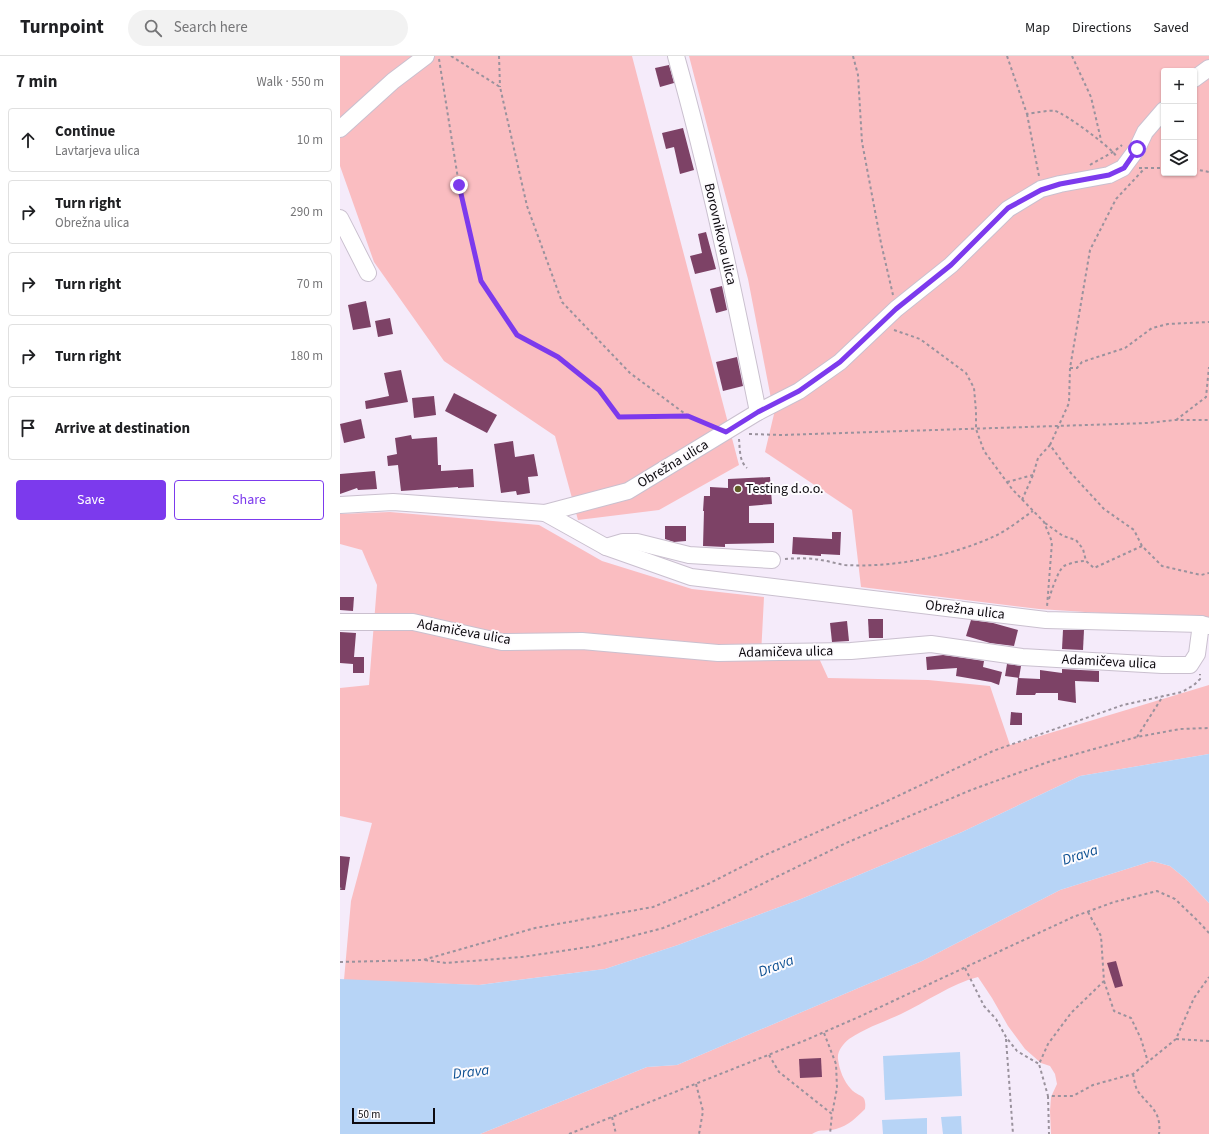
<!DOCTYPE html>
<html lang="en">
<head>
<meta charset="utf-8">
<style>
	body { margin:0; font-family:"Source Sans 3",sans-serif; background:#f2f2f2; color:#202124 }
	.controls { position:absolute; right:12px; top:12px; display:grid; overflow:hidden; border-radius:4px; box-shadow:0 1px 3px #0004 }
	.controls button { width:36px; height:36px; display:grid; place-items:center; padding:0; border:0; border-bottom:1px solid #e0e0e0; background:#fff; color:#202124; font:20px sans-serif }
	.scale { position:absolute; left:12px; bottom:10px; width:83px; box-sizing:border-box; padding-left:4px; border:2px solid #0d0a0f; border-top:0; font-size:11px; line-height:14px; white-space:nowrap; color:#0d0a0f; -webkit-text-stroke:3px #fdfbfe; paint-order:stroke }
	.stop { position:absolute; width:12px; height:12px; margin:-9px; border:3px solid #7c3aed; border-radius:50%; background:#fff }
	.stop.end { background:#7c3aed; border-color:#fff; box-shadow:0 1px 4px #0008 }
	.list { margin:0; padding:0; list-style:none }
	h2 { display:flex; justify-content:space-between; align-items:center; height:52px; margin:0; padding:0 16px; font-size:17px }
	h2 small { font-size:13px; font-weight:400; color:#757577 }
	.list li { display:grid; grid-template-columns:26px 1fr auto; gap:12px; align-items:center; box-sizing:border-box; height:64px; margin:0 8px 8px; padding:0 8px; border:1px solid #e0e0e0; border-radius:4px }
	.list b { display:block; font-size:15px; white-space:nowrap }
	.list p { margin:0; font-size:13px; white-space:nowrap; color:#757577 }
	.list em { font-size:13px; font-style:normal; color:#757577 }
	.actions { display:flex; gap:8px; padding:12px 16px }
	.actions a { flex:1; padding:9px 0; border:1px solid #7c3aed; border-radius:4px; text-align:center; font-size:14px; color:#7c3aed }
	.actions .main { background:#7c3aed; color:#fff }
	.icon { flex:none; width:22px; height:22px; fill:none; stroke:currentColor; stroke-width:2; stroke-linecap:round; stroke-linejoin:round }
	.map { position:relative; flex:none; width:869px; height:1078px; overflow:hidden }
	header { display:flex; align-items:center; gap:24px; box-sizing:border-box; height:56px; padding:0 20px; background:#fff; border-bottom:1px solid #e0e0e0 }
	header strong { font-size:19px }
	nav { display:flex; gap:22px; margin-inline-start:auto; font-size:14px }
	.search { width:280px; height:36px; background:#f2f2f2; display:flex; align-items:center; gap:10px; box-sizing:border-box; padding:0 14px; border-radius:22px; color:#757577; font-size:15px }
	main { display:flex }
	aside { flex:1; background:#fff }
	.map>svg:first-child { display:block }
	.green { fill:#fabdc1; fill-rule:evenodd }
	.water { fill:#b7d4f6 }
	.building { fill:#7d4266 }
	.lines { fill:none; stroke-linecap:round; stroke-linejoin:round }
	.minor-casing { stroke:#cac0cf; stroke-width:18 }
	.path { stroke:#9a929d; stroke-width:2; stroke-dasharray:3 3; stroke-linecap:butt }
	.minor { stroke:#fff; stroke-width:16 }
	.route { stroke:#7c3aed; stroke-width:5 }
	.poi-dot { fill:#605c28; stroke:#fdfbfe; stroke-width:1.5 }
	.labels { text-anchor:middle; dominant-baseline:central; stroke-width:4; stroke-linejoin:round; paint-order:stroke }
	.street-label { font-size:14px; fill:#0d0a0f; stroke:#fdfbfe }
	.poi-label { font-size:14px; fill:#0d0a0f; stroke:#fdfbfe; text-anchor:start }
	.water-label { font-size:15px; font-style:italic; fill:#0d5092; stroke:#fdfbfe }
</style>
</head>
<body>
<header>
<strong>Turnpoint</strong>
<div class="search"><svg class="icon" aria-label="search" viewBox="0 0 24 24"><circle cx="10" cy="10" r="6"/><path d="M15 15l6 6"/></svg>Search here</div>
<nav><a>Map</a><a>Directions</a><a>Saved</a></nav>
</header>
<main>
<aside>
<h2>7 min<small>Walk · 550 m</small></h2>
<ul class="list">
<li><svg class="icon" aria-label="ahead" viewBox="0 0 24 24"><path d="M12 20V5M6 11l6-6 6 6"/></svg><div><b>Continue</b><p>Lavtarjeva ulica</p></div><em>10 m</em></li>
<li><svg class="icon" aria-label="right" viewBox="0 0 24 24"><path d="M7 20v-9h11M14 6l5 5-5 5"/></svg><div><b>Turn right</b><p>Obrežna ulica</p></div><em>290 m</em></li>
<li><svg class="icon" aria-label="right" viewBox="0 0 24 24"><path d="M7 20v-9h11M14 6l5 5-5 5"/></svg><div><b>Turn right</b></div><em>70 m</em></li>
<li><svg class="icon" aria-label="right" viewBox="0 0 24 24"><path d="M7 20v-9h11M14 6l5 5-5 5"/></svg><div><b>Turn right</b></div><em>180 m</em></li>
<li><svg class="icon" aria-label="arrive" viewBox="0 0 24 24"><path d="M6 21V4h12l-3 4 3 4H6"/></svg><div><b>Arrive at destination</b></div></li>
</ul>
<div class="actions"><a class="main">Save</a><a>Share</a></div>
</aside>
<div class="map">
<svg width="869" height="1078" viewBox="0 0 869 1078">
	<rect width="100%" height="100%" fill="#f5ebfa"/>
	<g class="green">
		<polygon points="0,0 292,0 399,409 319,454 238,464 215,380 104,305 34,206 0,110"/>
		<path d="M349 0H869V564L699 553 521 531 512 454 425 396 434 358 408 223 377 108ZM824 15H854V117H824Z"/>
		<polygon points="50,456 199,469 262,505 352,533 424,541 421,599 478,600 488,622 588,624 650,630 670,689 869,629 869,698 740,720 622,776 461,843 338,889 265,913 139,929 4,924 11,845 32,767 0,760 0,632 29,629 37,529 22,494 0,488 0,458"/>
		<path d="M812 805 830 810 846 823 869 847V1078H711L710 1055 711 1041 717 1028 715 1018 710 1010 701 1007 685 993 668 970 652 942 638 921C611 928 586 946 561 958 544 966 525 972 509 983 503 988 497 995 498 1003 499 1013 504 1026 511 1033 519 1042 527 1037 525 1053 517 1061 508 1070 496 1073 487 1076 481 1072 472 1078H140L307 1011 337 1009 582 905 720 834Z"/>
	</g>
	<g class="water">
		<polygon points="869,698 869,847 846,823 830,810 812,805 720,834 582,905 337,1009 307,1011 140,1078 0,1078 0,923 139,929 265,913 338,889 461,843 622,776 740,720"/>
		<polygon points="620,996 622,1040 545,1044 543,1000"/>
		<polygon points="621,1060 622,1078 603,1078 601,1061"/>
		<polygon points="587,1062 587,1078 543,1078 542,1064"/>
	</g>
	<g class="building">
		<polygon points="329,9 334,27 320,31 315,12"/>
		<polygon points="343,72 354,114 340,118 334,91 326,93 322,77"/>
		<polygon points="366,176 376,213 355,218 350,200 362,197 358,178"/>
		<polygon points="382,230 387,254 376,257 370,233"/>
		<polygon points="26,245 31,271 13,274 8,249"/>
		<polygon points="50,262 53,278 38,281 35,265"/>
		<polygon points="397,301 403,330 383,335 376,306"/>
		<polygon points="61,314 68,346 26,353 25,345 49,340 44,317"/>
		<polygon points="114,337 157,359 147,377 105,355"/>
		<polygon points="94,340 96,359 74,362 72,342"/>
		<polygon points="21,363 25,382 4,387 0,368"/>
		<polygon points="71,379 72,383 97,381 98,409 101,409 101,415 133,413 134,431 118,432 118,431 61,435 58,409 48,410 47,400 57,398 55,382"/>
		<polygon points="173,385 175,401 194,398 198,420 188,421 190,437 177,439 176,435 161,437 154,388"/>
		<polygon points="35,415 37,433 18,434 17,432 0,438 0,418"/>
		<polygon points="430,421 432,448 409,450 409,467 434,467 434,487 385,488 385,491 363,490 364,455 363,455 364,440 370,440 370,431 388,432 388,423"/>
		<polygon points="325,470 346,470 346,485 334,486 325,483"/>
		<polygon points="492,476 501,476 500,499 481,498 481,500 452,498 453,481 492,483"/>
		<polygon points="0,541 14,541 13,555 0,554"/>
		<polygon points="528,563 543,563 543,582 529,582"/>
		<polygon points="631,564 653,567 678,574 674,590 650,587 626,580"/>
		<polygon points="507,565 509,585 492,586 490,567"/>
		<polygon points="723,574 744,574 743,594 722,593"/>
		<polygon points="0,576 16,577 14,601 24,601 24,617 13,617 13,607 13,608 0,607"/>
		<polygon points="603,599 644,605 643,611 662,616 659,629 651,626 616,620 617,612 587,614 586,601"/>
		<polygon points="667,608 681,610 679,622 665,620"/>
		<polygon points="722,613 759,615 759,626 735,625 736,647 718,644 718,637 696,637 695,639 676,639 678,622 700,623 700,614 722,617"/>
		<polygon points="671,656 682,657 682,669 670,669"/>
		<polygon points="0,800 10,801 5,834 0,834"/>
		<polygon points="776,905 783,930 775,932 767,907"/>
		<polygon points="481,1002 482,1021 460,1022 459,1003"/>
	</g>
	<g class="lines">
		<defs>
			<g id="minor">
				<path d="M336 0C369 117 394 237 418 356"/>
				<polyline points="854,23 869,12"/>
				<polyline points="0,73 53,25 86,0"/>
				<polyline points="0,162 28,217"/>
				<polyline points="0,449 53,446 205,457 288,435 418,356 459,335 500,306 556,253 611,209 668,153 701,133 720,128 769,119 783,112 797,93 805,76 824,54"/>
				<polyline points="205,457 266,491 351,521 706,564 861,568 869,570"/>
				<polyline points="266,491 283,486 297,486 349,499 432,504"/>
				<polyline points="0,566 73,566 162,586 242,585 378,597 511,595 591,588 682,601 822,609 850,609 857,598 861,568"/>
			</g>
		</defs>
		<use href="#minor" class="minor-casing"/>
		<g class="path">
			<polyline points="111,0 160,31 187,150 222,246 290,317 348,360 370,369"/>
			<polyline points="159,0 160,31"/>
			<polyline points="513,0 518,19 522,86 541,187 553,239"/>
			<path d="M667 0 687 58C695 57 708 54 715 55 723 56 772 92 776 100"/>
			<polyline points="732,0 751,41 761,84"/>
			<polyline points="99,3 119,129 141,225 177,279 218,301 259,334 279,361 347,360"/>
			<polyline points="687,58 699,120"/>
			<path d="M750 109C761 102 772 98 782 89"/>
			<polyline points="799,112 824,112"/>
			<polyline points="854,113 869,116"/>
			<polyline points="554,274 580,283 626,317 634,332 636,355 636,373 644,395 672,433 704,466 712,486 707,551"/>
			<polyline points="730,312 737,312 742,306 785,292 812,272 828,268 869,266"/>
			<polyline points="836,364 866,341 869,311"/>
			<polyline points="409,378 442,379 808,367 835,364 869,364"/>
			<path d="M399 383C400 393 399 405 407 412"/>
			<polyline points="710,389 729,347 730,312 750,194 776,143 805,112"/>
			<polyline points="667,426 693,419"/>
			<polyline points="682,444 693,419 698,402 710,389 729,415 764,453 794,474 802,490 822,510 861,519 869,517"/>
			<polyline points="705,467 723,480 736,484 743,493 746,505 754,512 802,490"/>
			<path d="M445 503C457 502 470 502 481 504 489 505 497 508 505 509 554 512 611 500 655 480 668 474 681 463 693 455"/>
			<path d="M709 543C711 536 718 514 724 510 730 507 739 505 746 505"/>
			<polyline points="797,681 823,640"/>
			<polyline points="0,832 1,833"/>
			<polyline points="748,856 761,880 764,925 731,957 708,988 699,1008 708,1040 733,1040 753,1029 793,1018 836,983 854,942 869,921"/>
			<polyline points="85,904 106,907 182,901 255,890 323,872 377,850 506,787 631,734 711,705 797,681 840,673 869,672"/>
			<polyline points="0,906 83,904 195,872 313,851 368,828 423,800 543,747 653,695 783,649 842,636 854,629 860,623 860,618"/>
			<polyline points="625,912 644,950 656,963 666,981 677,995 699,1008"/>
			<polyline points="764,925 774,955 791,962 801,983 808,1006"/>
			<polyline points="484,977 496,1008 497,1032 492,1058"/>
			<polyline points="666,983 673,1078"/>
			<polyline points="836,983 869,985"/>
			<polyline points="429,999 439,1016 492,1058 490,1078"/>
			<path d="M793 1018C794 1023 795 1029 797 1034 808 1050 822 1054 819 1078"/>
			<polyline points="356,1028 363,1055 359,1078"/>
			<polyline points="708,1040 709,1078"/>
			<polyline points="272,1061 276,1078"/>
			<polyline points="229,1078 466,984 521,960 733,861 774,846 817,835 835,843 858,865 869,877"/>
		</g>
		<use href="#minor" class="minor"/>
	</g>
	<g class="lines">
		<polyline class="route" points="119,129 141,225 177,279 218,301 259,334 279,361 348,360 386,376 418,356 459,335 500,306 556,253 611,209 668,152 701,134 720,128 769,119 784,112 797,93"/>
	</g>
	<circle class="poi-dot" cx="398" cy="433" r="4"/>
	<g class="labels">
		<g class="street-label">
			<text transform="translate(380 178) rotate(77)">Borovnikova ulica</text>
			<text transform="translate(333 408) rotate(-31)">Obrežna ulica</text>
			<text transform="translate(625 554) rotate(7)">Obrežna ulica</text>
			<text transform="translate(124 576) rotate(10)">Adamičeva ulica</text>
			<text transform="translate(446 596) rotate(-1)">Adamičeva ulica</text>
			<text transform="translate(769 606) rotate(3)">Adamičeva ulica</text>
		</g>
		<g class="poi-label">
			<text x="406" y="433">Testing d.o.o.</text>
		</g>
		<g class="water-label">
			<text transform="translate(740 799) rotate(-18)">Drava</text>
			<text transform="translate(436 910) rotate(-21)">Drava</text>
			<text transform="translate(131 1016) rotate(-7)">Drava</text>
		</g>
	</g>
</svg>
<div class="controls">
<button>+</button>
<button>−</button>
<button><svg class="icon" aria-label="layers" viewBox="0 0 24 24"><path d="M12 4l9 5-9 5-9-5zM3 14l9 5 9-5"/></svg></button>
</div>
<div class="scale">50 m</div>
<div class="stop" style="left:797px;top:93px"></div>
<div class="stop end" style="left:119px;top:129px"></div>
</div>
</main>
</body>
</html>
